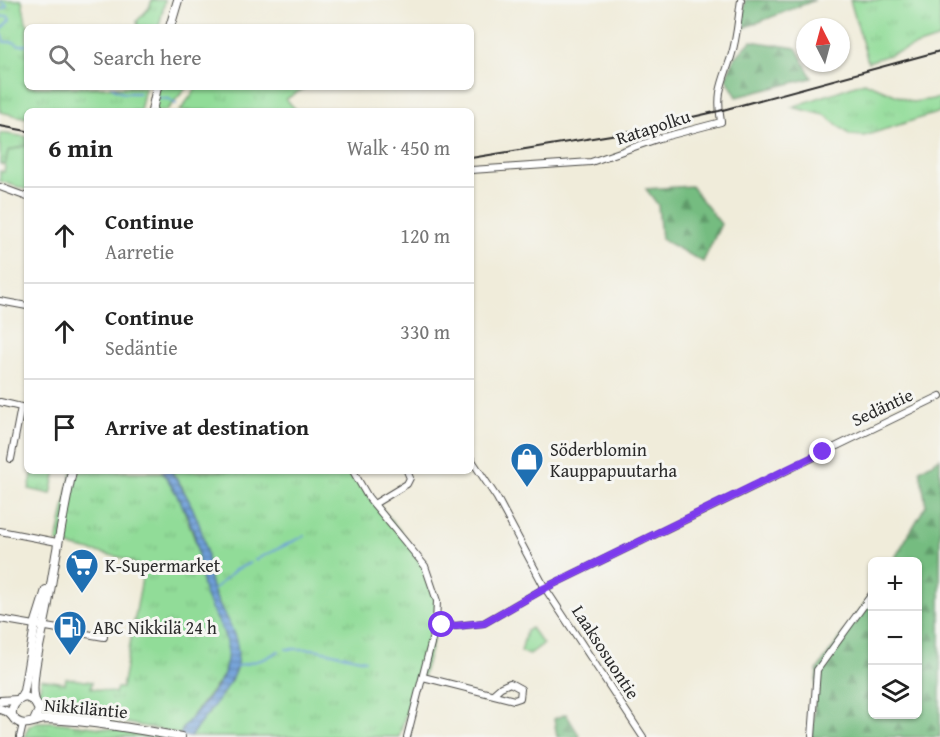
<!DOCTYPE html>
<html lang="en">
<head>
<meta charset="utf-8">
<style>
	body { margin:0; font-family:"Gentium Book Plus",serif; background:#f2f2f2; color:#222 }
	.controls { position:absolute; right:18px; bottom:18px; display:grid; overflow:hidden; border-radius:9px; box-shadow:0 2px 4px #0004 }
	.controls button { width:54px; height:54px; display:grid; place-items:center; padding:0; border:0; border-bottom:2px solid #e0e0e0; background:#fff; color:#222; font:30px sans-serif }
	.compass { position:absolute; left:796px; top:18px; width:54px; height:54px; border-radius:50%; background:#fff; box-shadow:0 2px 4px #0004; rotate:354deg }
	.stop { position:absolute; width:18px; height:18px; margin:-14px; border:4px solid #7c3aed; border-radius:50%; background:#fff }
	.stop.end { background:#7c3aed; border-color:#fff; box-shadow:0 2px 6px #0008 }
	.list { margin:0; padding:0; list-style:none }
	h2 { display:flex; justify-content:space-between; align-items:center; height:78px; margin:0; padding:0 24px; font-size:26px }
	h2 small { font-size:20px; font-weight:400; color:#767676 }
	.list li { display:grid; grid-template-columns:39px 1fr auto; gap:18px; align-items:center; box-sizing:border-box; height:96px; padding:0 24px; border-top:2px solid #e0e0e0 }
	.list b { display:block; font-size:22px; white-space:nowrap }
	.list p { margin:0; font-size:20px; white-space:nowrap; color:#767676 }
	.list em { font-size:20px; font-style:normal; color:#767676 }
	.icon { flex:none; width:33px; height:33px; fill:none; stroke:currentColor; stroke-width:2; stroke-linecap:round; stroke-linejoin:round }
	.map { position:relative; flex:none; width:940px; height:737px; overflow:hidden }
	.search { position:absolute; background:#fff; box-shadow:0 2px 4px #0004; left:24px; top:24px; width:450px; height:66px; display:flex; align-items:center; gap:15px; box-sizing:border-box; padding:0 21px; border-radius:9px; color:#767676; font-size:22px }
	.panel { position:absolute; background:#fff; box-shadow:0 2px 4px #0004; left:24px; top:108px; width:450px; height:366px; border-radius:9px }
	.map>svg:first-child { display:block }
	.grass { fill:url(#grass-tufts); stroke:#5e8462; stroke-width:1.5 }
	.forest { fill:url(#forest-firs); stroke:#507456; stroke-width:1.5 }
	.pitch { fill:#91dc98; stroke:#5e8462; stroke-width:1.5 }
	.water { fill:url(#water-rules); stroke:#4c6582; stroke-width:1.5 }
	.lines { fill:none; stroke-linecap:round; stroke-linejoin:round }
	.stream { stroke:#6e9fd8; stroke-width:2 }
	.street-casing { stroke:#494845; stroke-width:8 }
	.secondary-casing { stroke:#494845; stroke-width:10 }
	.street { stroke:#fff; stroke-width:6 }
	.secondary { stroke:#fff; stroke-width:8 }
	.rail { stroke:#2b2b2b; stroke-width:2 }
	.route { stroke:#7c3aed; stroke-width:8 }
	.labels { text-anchor:middle; dominant-baseline:central; stroke-width:6; stroke-linejoin:round; paint-order:stroke }
	.street-label { font-size:18px; fill:#2b2b2b; stroke:#f6f6f2 }
	.poi-label { font-size:18px; fill:#2b2b2b; stroke:#f6f6f2; text-anchor:start }
</style>
</head>
<body>
<div class="map">
<svg width="940" height="737" viewBox="0 0 940 737">
	<defs>
		<pattern id="grass-tufts" width="24" height="20" patternUnits="userSpaceOnUse" patternTransform="scale(1.5)"><rect width="24" height="20" fill="#91dc98"/><path d="M3 7l-1-3M5 7V3M7 7l1-3M15 17l-1-3M17 17v-4M19 17l1-3" fill="none" stroke="#7dbd83"/></pattern>
		<pattern id="forest-firs" width="22" height="20" patternUnits="userSpaceOnUse" patternTransform="scale(1.5)"><rect width="22" height="20" fill="#74bc80"/><path d="M5 1l3.5 6h-7zM16 11l3.5 6h-7z" fill="#5f9969"/></pattern>
		<pattern id="water-rules" width="6" height="5" patternUnits="userSpaceOnUse" patternTransform="scale(1.5)"><rect width="6" height="5" fill="#6e9fd8"/><path d="M0 2.5h6" fill="none" stroke="#5b82af"/></pattern>
	</defs>
	<rect width="100%" height="100%" fill="#f6f6f2"/>
	<filter id="ink" filterUnits="userSpaceOnUse"><feTurbulence type="fractalNoise" baseFrequency=".0167" numOctaves="2"/><feDisplacementMap in="SourceGraphic" scale="12" xChannelSelector="R" yChannelSelector="G"/><feConvolveMatrix kernelMatrix="1 2 1 2 8 2 1 2 1" color-interpolation-filters="sRGB"/></filter>
	<filter id="wash" filterUnits="userSpaceOnUse"><feTurbulence type="fractalNoise" baseFrequency=".008" numOctaves="4" result="noise"/><feDisplacementMap in="SourceGraphic" scale="24" xChannelSelector="R" yChannelSelector="G"/><feGaussianBlur stdDeviation="1.35" result="paint"/><feColorMatrix in="noise" values="0 0 0 0 0 0 0 0 0 0 0 0 0 0 0 0 0 1.4 0 .05"/><feComposite in="paint" operator="in"/></filter>
	<g filter="url(#wash)">
		<rect width="100%" height="100%" fill="#f0ecda"/>
		<g class="grass">
			<polygon points="0,0 22,0 26,22 29,27 27,27 27,87 145,87 140,111 27,111 27,118 0,112"/>
			<polygon points="152,0 165,0 159,27 138,27 137,21 149,8"/>
			<polygon points="850,0 940,0 940,38 868,62"/>
			<polygon points="864,82 912,102 940,98 940,112 864,136 850,135 825,115 792,107"/>
			<polygon points="157,87 187,87 166,111 152,111"/>
			<polygon points="197,87 304,87 305,88 286,99 297,111 180,111"/>
			<polygon points="0,133 27,137 27,145 8,151 6,165 0,164"/>
			<polygon points="33,471 56,471 51,494 29,489"/>
			<path d="M72 471 163 472 180 499 187 518 196 543 201 574 207 598 226 636 229 651 224 675 183 728 180 735 162 730 49 708C41 702 38 699 36 689H40L41 679 65 683 66 678 92 682 91 688 115 693 117 688H122L143 573 132 562 123 558 64 545 57 542Z"/>
			<path d="M171 471H353L359 483C391 521 436 562 437 615 438 630 427 661 423 677L415 682 399 737H190L231 681 232 632 211 585 206 551 196 517 181 485Z"/>
			<polygon points="531,628 543,644 530,654 521,652 526,631"/>
			<polygon points="38,722 53,722 175,737 24,737 29,726"/>
		</g>
		<g class="forest">
			<polygon points="745,0 815,0 741,29"/>
			<polygon points="751,41 796,48 812,78 737,97 726,78 734,59"/>
			<polygon points="691,186 721,224 703,262 661,239 658,205 646,189"/>
			<polygon points="940,458 940,737 812,737 817,670 872,593 872,714 918,714 918,562 893,561 926,505 920,470"/>
			<polygon points="566,714 579,735 580,737 557,737 554,719"/>
		</g>
		<polygon class="pitch" points="27,145 27,190 0,181 0,171 4,172 8,151"/>
		<path class="water" d="M162 471H171C188 495 201 521 206 550 208 562 208 575 212 587 220 616 245 635 236 668 230 689 203 718 190 737L180 735 183 728C193 715 220 687 224 673 236 634 214 623 204 591 200 576 199 561 197 546 192 519 177 493 162 471Z"/>
		<g class="lines">
			<g class="stream">
				<polyline points="0,2 7,5 6,7 0,10"/>
				<polyline points="0,17 8,16 10,19 1,30 4,42 14,42 19,45 27,45"/>
				<polyline points="112,87 124,93 139,93"/>
				<polyline points="159,98 169,99 176,104"/>
				<polyline points="255,560 304,536"/>
				<polyline points="211,592 235,570 250,563"/>
				<polyline points="286,649 314,649 365,660"/>
				<polyline points="234,667 264,659 279,651"/>
			</g>
		</g>
	</g>
	<g filter="url(#ink)">
		<g class="lines">
			<defs>
				<g id="street">
					<path d="M471 170 591 162 660 138 721 122C716 92 722 84 731 57 737 39 738 19 741 0"/>
					<polyline points="0,187 27,197"/>
					<polyline points="0,301 27,306"/>
					<polyline points="0,402 21,407 11,459"/>
					<polyline points="471,459 497,498 545,588 643,737"/>
					<polyline points="353,471 368,497 425,566 437,601 436,624 407,737"/>
					<polyline points="374,504 407,484 410,478 407,471"/>
					<polyline points="0,531 57,542"/>
					<polyline points="0,619 104,637"/>
					<polyline points="436,624 456,626 484,623 545,588 940,396"/>
					<polyline points="423,677 514,700 520,698 521,689 510,683 501,687 493,694"/>
					<polyline points="20,737 23,724"/>
					<polyline points="812,737 817,670 872,594"/>
				</g>
				<g id="secondary">
					<polyline points="170,27 178,0"/>
					<polyline points="152,111 157,87"/>
					<polyline points="20,698 24,691 35,625 46,590"/>
					<polyline points="0,701 17,700"/>
					<path d="M36 703C27 685 45 625 48 603 55 559 63 515 72 471"/>
					<polyline points="38,706 47,711 106,721"/>
					<polyline points="0,709 8,712 14,718"/>
					<path d="M34 721 39 710 34 701 26 697C13 699 5 717 20 723 28 726 38 719 47 719 92 721 137 729 181 737"/>
				</g>
			</defs>
			<use href="#street" class="street-casing"/>
			<use href="#secondary" class="secondary-casing"/>
			<use href="#street" class="street"/>
			<use href="#secondary" class="secondary"/>
			<g class="rail">
				<polyline points="0,126 27,131"/>
				<polyline points="471,158 617,134 719,111 940,51"/>
			</g>
		</g>
	</g>
	<g class="lines" filter="url(#ink)">
		<polyline class="route" points="442,625 456,626 484,623 545,588 823,452"/>
	</g>
	<defs>
		<symbol id="shop-pin" viewBox="-11 -11 22 30"><path d="M0 17L-7.5 6A9.5 9.5 0 1 1 7.5 6Z" fill="#1f6fb2" stroke="#f6f6f2"/><path d="M-5-2.5h2.3a2.7 3.5 0 0 1 5.4 0H5L5.5 6h-11ZM-1.5-2.5h3a1.5 2.3 0 0 0-3 0Z" fill="#fff"/></symbol>
		<symbol id="supermarket-pin" viewBox="-11 -11 22 30"><path d="M0 17L-7.5 6A9.5 9.5 0 1 1 7.5 6Z" fill="#1f6fb2" stroke="#f6f6f2"/><path d="M-6-5.5h2.5l.6 2H6L4.5 2H-2.5L-4.4-4H-6ZM-1.5 3.2a1.3 1.3 0 1 0 .1 0ZM3 3.2a1.3 1.3 0 1 0 .1 0Z" fill="#fff"/></symbol>
		<symbol id="fuel-pin" viewBox="-11 -11 22 30"><path d="M0 17L-7.5 6A9.5 9.5 0 1 1 7.5 6Z" fill="#1f6fb2" stroke="#f6f6f2"/><path d="M-5.5-6h7V0h2V4h1.3V-2.5L3-4.5l.8-.8L6-3V5H2.5V1h-1V6h-7ZM-4.2-4.7v3.2H.2V-4.7Z" fill="#fff"/></symbol>
	</defs>
	<g fill-rule="evenodd">
		<use href="#shop-pin" x="508" y="440" width="38" height="52"/>
		<use href="#supermarket-pin" x="63" y="546" width="38" height="52"/>
		<use href="#fuel-pin" x="51" y="608" width="38" height="52"/>
	</g>
	<g class="labels">
		<g class="street-label">
			<text transform="translate(653 127) rotate(-18)">Ratapolku</text>
			<text transform="translate(882 407) rotate(-25)">Sedäntie</text>
			<text transform="translate(606 652) rotate(57)">Laaksosuontie</text>
			<text transform="translate(86 708) rotate(5)">Nikkiläntie</text>
		</g>
		<g class="poi-label">
			<text x="550" y="449">Söderblomin<tspan x="550" dy="21">Kauppapuutarha</tspan></text>
			<text x="105" y="565">K-Supermarket</text>
			<text x="93" y="627">ABC Nikkilä 24 h</text>
		</g>
	</g>
</svg>
<div class="controls">
<button>+</button>
<button>−</button>
<button><svg class="icon" aria-label="layers" viewBox="0 0 24 24"><path d="M12 4l9 5-9 5-9-5zM3 14l9 5 9-5"/></svg></button>
</div>
<svg class="compass" viewBox="-18 -18 36 36"><path d="M0-13l5 13h-10z" fill="#e53935"/><path d="M0 13l5-13h-10z" fill="#767676"/></svg>
<div class="stop" style="left:442px;top:625px"></div>
<div class="stop end" style="left:823px;top:452px"></div>
<div class="search"><svg class="icon" aria-label="search" viewBox="0 0 24 24"><circle cx="10" cy="10" r="6"/><path d="M15 15l6 6"/></svg>Search here</div>
<section class="panel">
<h2>6 min<small>Walk · 450 m</small></h2>
<ul class="list">
<li><svg class="icon" aria-label="ahead" viewBox="0 0 24 24"><path d="M12 20V5M6 11l6-6 6 6"/></svg><div><b>Continue</b><p>Aarretie</p></div><em>120 m</em></li>
<li><svg class="icon" aria-label="ahead" viewBox="0 0 24 24"><path d="M12 20V5M6 11l6-6 6 6"/></svg><div><b>Continue</b><p>Sedäntie</p></div><em>330 m</em></li>
<li><svg class="icon" aria-label="arrive" viewBox="0 0 24 24"><path d="M6 21V4h12l-3 4 3 4H6"/></svg><div><b>Arrive at destination</b></div></li>
</ul>
</section>
</div>
</body>
</html>
